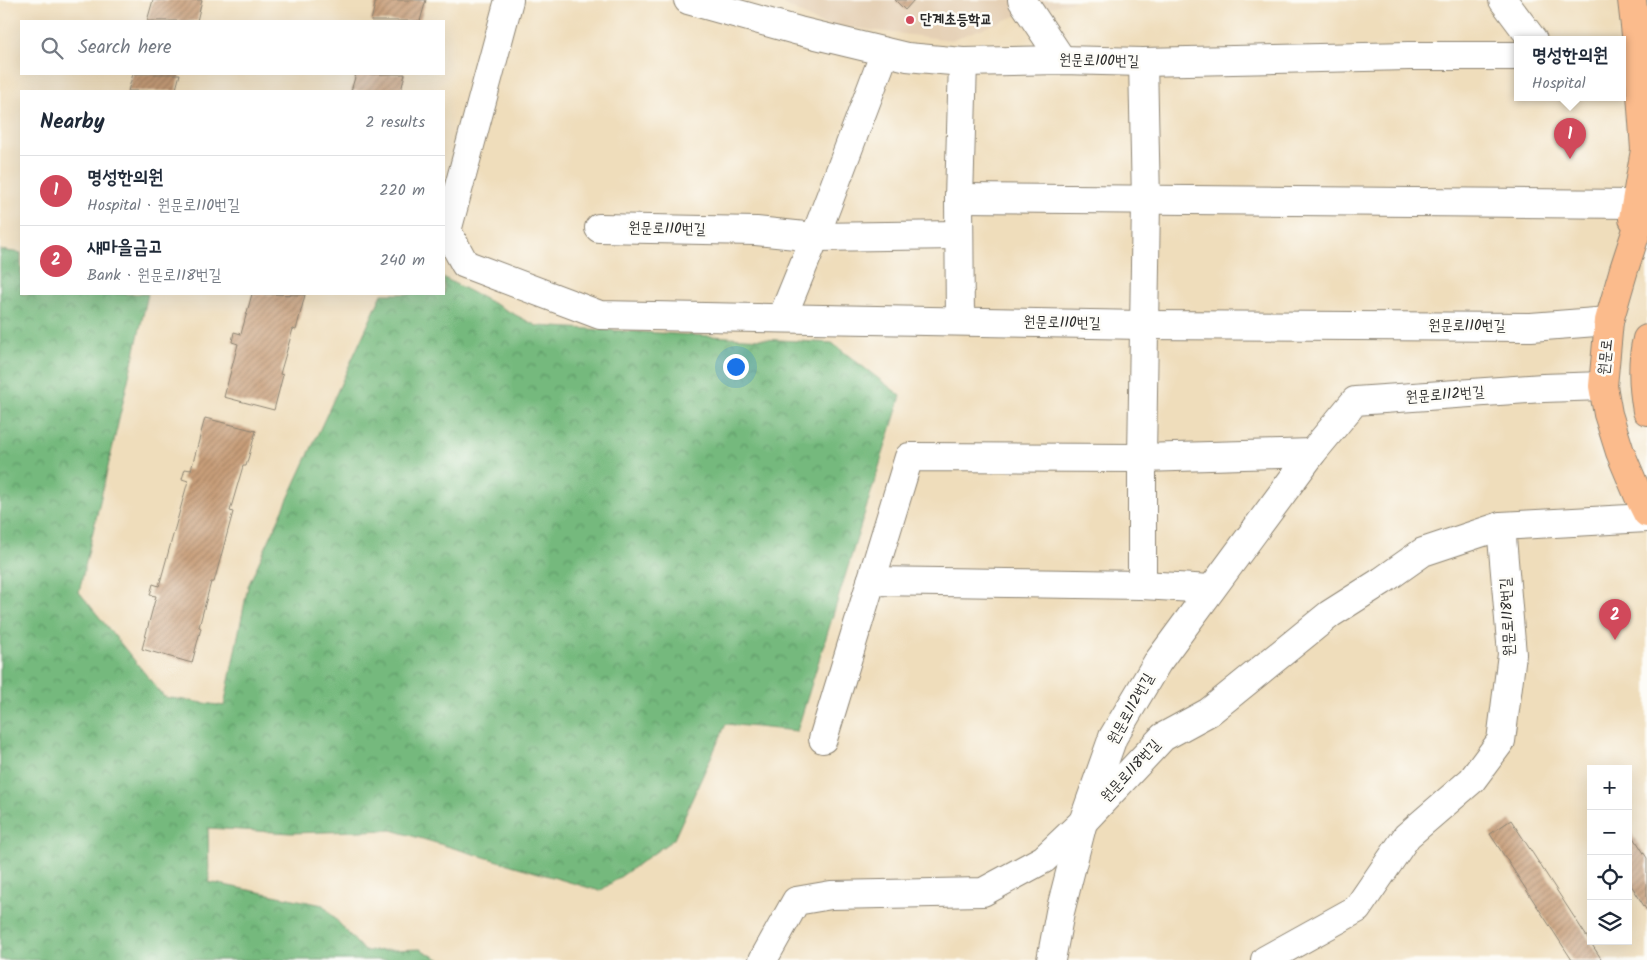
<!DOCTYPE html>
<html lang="en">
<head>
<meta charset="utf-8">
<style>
	body { margin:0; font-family:Kalam,"Poor Story",sans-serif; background:#f6f6f7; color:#1f2937 }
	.controls { position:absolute; right:15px; bottom:15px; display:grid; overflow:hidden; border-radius:0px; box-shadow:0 5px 20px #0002 }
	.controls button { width:45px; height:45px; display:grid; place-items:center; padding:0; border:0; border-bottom:1px solid #e0e1e3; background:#fff; color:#1f2937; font:25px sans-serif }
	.you { position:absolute; left:735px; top:366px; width:18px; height:18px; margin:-12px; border:4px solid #fff; border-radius:50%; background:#1a73e8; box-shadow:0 0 0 8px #1a73e833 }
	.badge { display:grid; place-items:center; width:32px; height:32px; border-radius:50%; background:#d1495b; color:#fff; font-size:16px; font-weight:700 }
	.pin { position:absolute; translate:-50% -41px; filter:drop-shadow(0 1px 2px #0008) }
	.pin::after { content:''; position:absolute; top:26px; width:18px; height:15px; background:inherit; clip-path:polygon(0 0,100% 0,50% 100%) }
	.popup { position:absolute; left:1514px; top:36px; width:112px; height:65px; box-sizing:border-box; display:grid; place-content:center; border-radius:0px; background:#fff; filter:drop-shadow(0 1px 4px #0005); font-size:16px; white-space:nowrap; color:#747a83 }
	.popup b { font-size:19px; color:#1f2937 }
	.popup::after { content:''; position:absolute; left:50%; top:100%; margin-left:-10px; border:10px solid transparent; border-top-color:#fff }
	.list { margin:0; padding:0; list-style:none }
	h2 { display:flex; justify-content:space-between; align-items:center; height:65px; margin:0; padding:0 20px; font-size:21px }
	h2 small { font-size:16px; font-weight:400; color:#747a83 }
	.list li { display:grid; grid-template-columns:32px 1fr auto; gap:15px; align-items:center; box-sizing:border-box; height:70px; padding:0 20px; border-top:1px solid #e0e1e3 }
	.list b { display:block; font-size:19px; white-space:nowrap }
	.list p { margin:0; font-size:16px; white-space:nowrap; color:#747a83 }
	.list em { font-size:16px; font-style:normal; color:#747a83 }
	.icon { flex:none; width:28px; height:28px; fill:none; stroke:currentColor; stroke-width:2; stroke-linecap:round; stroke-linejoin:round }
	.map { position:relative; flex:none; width:1647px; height:960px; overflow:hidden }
	.search { position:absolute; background:#fff; box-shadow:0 5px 20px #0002; left:20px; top:20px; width:425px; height:55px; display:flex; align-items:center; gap:12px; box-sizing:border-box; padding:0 18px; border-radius:0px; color:#747a83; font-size:19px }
	.panel { position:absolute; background:#fff; box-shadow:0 5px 20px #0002; left:20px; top:90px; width:425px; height:205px; border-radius:0px }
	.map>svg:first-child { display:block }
	.built { fill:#e5d0b5 }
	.forest { fill:url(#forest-crowns); stroke:#507254 }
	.building { fill:url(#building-hatch) }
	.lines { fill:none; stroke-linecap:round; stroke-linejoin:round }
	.minor-casing { stroke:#8d8473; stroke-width:30 }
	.major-casing { stroke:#8d8473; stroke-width:30 }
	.minor { stroke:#fff; stroke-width:28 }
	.major { stroke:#fbbb8c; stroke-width:28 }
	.poi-dot { fill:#d1495b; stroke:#fdfcf7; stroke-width:2 }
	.labels { text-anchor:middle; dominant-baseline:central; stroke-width:5; stroke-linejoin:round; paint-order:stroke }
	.poi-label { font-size:15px; font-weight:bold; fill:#2b2b2b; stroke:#fdfcf7; text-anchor:start }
	.street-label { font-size:15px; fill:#2b2b2b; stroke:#fdfcf7 }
</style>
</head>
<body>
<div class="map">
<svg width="1647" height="960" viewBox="0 0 1647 960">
	<defs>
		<pattern id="forest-crowns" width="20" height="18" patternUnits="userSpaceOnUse" patternTransform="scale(1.25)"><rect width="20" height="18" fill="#74b97d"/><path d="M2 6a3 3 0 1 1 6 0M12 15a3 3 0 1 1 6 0" fill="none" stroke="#5f9767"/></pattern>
		<pattern id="building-hatch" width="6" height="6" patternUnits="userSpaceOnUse" patternTransform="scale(1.25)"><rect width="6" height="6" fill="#c89e79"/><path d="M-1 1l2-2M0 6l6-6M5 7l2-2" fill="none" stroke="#a38163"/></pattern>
	</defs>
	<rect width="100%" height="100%" fill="#fdfcf7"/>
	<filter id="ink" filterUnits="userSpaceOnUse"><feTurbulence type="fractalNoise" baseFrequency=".02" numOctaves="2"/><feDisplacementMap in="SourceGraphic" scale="10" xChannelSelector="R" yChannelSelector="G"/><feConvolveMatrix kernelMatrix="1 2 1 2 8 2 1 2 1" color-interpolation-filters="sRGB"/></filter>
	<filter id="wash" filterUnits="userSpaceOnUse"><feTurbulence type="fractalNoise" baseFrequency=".0096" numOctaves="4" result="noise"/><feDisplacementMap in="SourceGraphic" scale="20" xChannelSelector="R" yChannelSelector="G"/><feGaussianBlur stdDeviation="1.12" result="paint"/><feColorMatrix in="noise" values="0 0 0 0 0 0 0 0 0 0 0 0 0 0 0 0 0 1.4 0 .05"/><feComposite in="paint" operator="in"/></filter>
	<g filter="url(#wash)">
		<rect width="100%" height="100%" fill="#efddbb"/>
		<polygon class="built" points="776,0 1078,0 1016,16 951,40 821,24"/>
		<polygon class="forest" points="0,250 21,253 21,294 148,294 79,592 164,697 224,706 248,586 382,294 444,294 444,278 537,326 832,343 901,396 797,731 726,724 674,839 600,891 392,830 291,833 208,828 209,882 323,905 364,951 420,949 441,960 0,960"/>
		<g id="blocks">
			<g class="building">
				<polygon points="153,0 202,0 197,21 147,21"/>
				<polygon points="376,0 426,0 420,21 371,21"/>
				<polygon points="895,0 914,0 905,10"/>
				<polygon points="133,74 180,74 176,89 178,89 177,91 128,91"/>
				<polygon points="356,74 405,74 401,91 351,91"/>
				<polygon points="252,294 305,295 296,330 293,329 280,374 283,375 274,410 224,397 238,344 232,342 234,332 241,334"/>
				<polygon points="205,418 256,431 246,466 243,466 230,511 233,512 214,582 211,582 199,627 201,628 192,663 142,649 156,596 150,595 153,584 159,586 188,481 182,479 185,469 191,470"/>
				<polygon points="1511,820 1602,960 1572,960 1490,834"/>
				<polygon points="1628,828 1647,858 1647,911 1628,880"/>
			</g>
		</g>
	</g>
	<g filter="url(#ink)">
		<use href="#blocks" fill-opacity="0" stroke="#8d8473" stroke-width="1"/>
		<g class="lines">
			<defs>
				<g id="minor">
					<polyline points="509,0 447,231 465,264 600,315 1143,325 1531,327 1609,321"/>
					<polyline points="688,0 799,31 907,57 963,62 1062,60 1143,62 1409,56 1518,56"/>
					<polyline points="1022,0 1062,60"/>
					<polyline points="1503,0 1533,40"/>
					<polyline points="959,198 1635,204"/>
					<polyline points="599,228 756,231 815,237 959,235"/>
					<polyline points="782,318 815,237 885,52"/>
					<polyline points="960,321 959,198 963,62"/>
					<polyline points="871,581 1142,585 1211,589"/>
					<polyline points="1142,585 1142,458 1146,201 1143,62"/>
					<polyline points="823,739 909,457 1142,458 1312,453"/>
					<polyline points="763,960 796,901 831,895 983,892 1044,859 1083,822 1163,737 1209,712 1330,614 1382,581 1423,552 1501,526 1647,518"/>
					<polyline points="1051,960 1060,912 1083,822 1113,737 1157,663 1312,453 1355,401 1543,388 1603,386"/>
					<polyline points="1265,960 1357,909 1407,836 1472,780 1501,741 1512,654 1501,526"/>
				</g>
				<g id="major">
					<polyline points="1632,0 1638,52 1645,150 1633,219"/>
					<polyline points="1647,199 1624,269 1609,321 1603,386 1608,414 1620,452 1639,497 1647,513"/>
					<path d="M1647 339C1641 363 1643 388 1647 411"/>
				</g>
			</defs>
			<use href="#minor" class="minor-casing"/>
			<use href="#major" class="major-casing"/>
			<use href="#minor" class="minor"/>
			<use href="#major" class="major"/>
		</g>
	</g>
	<circle class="poi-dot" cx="910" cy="20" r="5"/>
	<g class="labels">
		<g class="poi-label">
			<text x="920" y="20">단계초등학교</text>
		</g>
		<g class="street-label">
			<text transform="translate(1099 61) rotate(1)">원문로100번길</text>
			<text transform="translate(667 229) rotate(1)">원문로110번길</text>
			<text transform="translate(1062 323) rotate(1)">원문로110번길</text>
			<text x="1467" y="326">원문로110번길</text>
			<text transform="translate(1606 357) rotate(-84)">원문로</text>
			<text transform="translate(1445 395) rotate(-4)">원문로112번길</text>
			<text transform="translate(1508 617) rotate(-93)">원문로118번길</text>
			<text transform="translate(1131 709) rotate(-61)">원문로112번길</text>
			<text transform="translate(1131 771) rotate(-47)">원문로118번길</text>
		</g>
	</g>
</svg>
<div class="controls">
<button>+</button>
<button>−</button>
<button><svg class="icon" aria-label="locate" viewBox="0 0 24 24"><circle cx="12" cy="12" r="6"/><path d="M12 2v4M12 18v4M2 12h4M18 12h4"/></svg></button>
<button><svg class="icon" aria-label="layers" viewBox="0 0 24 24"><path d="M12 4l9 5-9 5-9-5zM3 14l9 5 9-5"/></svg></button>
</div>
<div class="you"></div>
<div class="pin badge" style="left:1570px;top:159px">1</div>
<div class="popup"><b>명성한의원</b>Hospital</div>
<div class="pin badge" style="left:1615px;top:640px">2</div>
<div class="search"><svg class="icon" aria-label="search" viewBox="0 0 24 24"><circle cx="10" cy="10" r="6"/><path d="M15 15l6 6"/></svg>Search here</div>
<section class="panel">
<h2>Nearby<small>2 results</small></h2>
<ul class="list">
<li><span class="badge">1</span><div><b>명성한의원</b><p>Hospital · 원문로110번길</p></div><em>220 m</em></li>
<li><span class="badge">2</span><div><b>새마을금고</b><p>Bank · 원문로118번길</p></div><em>240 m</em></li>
</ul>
</section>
</div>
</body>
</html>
